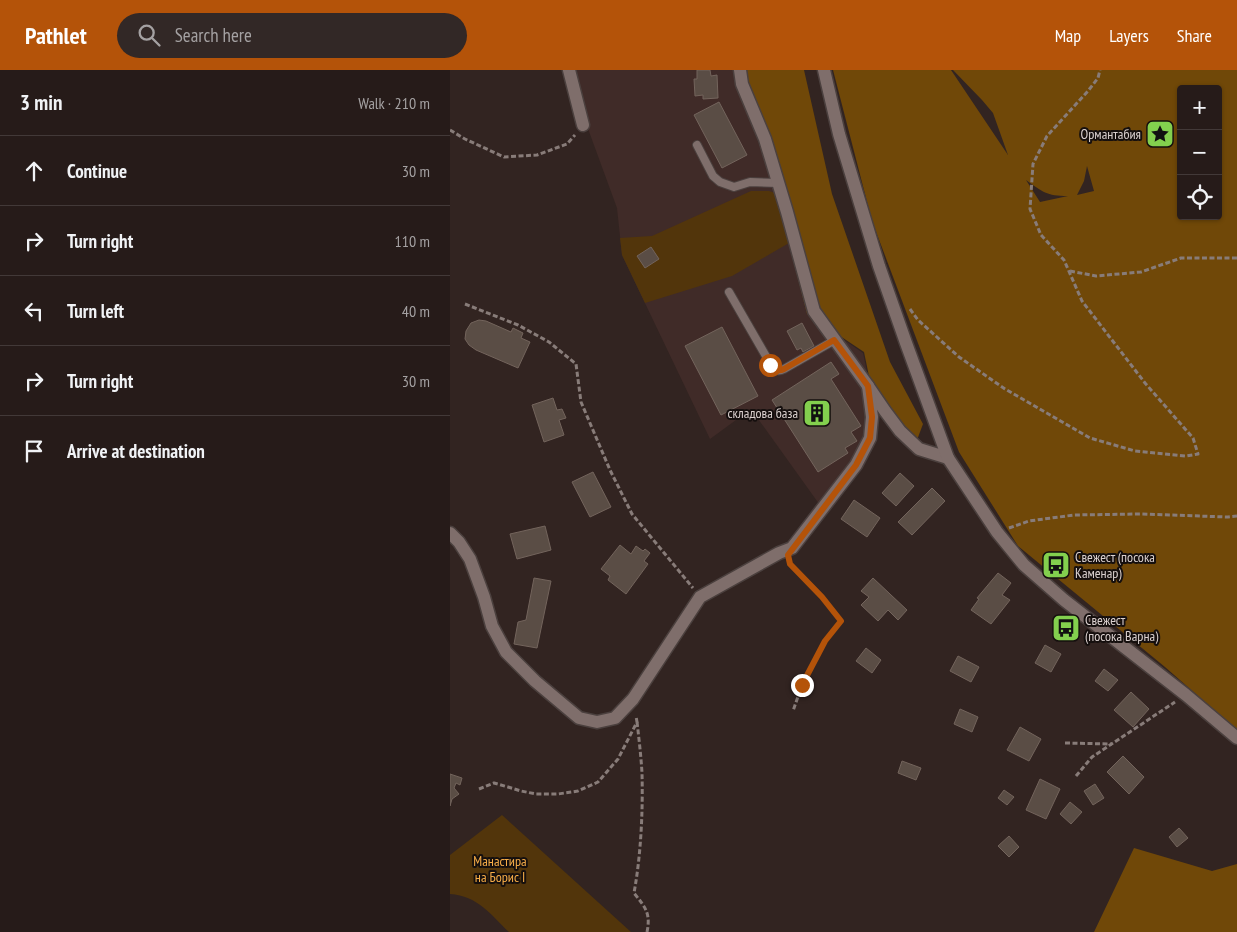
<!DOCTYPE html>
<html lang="en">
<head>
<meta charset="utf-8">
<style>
	body { margin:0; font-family:"PT Sans Narrow",sans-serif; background:#322826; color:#f1f3f6 }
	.controls { position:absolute; right:15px; top:15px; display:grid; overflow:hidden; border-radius:5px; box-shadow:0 1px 4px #0004 }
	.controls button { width:45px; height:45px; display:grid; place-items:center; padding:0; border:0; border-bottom:1px solid #423938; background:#261b19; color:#f1f3f6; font:25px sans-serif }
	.stop { position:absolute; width:15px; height:15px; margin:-11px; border:4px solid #b45309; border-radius:50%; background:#fff }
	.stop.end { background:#b45309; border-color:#fff; box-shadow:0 1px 5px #0008 }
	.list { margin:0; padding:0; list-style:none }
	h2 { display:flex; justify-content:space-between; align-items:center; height:65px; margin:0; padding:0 20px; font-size:21px }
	h2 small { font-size:16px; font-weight:400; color:#a4a1a2 }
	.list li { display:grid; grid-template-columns:32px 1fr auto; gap:15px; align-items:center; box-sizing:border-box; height:70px; padding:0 20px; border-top:1px solid #423938 }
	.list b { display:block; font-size:19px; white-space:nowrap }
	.list em { font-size:16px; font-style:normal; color:#a4a1a2 }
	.icon { flex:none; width:28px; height:28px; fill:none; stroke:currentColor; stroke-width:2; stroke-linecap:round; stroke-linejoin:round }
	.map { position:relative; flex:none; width:787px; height:862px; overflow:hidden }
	header { display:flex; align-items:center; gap:30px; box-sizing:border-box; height:70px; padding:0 25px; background:#b45309; color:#fff }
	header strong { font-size:24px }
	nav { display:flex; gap:28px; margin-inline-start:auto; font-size:18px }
	.search { width:350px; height:45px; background:#322826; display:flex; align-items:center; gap:12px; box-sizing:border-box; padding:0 18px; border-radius:28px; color:#a4a1a2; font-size:19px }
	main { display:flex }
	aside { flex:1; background:#261b19 }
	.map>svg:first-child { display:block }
	.built { fill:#402b28 }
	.green { fill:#52350b }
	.forest { fill:#704808; fill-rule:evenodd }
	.building { fill:#5a4d45; stroke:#73645c }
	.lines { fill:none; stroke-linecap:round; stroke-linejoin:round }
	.service-casing { stroke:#4b403e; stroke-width:10 }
	.minor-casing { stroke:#4b403e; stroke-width:15 }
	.tertiary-casing { stroke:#4b403e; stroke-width:15 }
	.path { stroke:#887c79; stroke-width:3; stroke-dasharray:5 2.5; stroke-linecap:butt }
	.service { stroke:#7f6e6b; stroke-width:8 }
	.minor { stroke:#7f6e6b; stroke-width:12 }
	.tertiary { stroke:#7f6e6b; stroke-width:12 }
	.route { stroke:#b45309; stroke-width:6 }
	.labels { text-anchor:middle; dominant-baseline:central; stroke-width:4; stroke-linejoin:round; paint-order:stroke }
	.poi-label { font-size:14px; fill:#dbd1cf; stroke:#150f0e; text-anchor:end }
	.park-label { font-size:14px; fill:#f7ad48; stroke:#150f0e }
</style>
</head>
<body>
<header>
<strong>Pathlet</strong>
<div class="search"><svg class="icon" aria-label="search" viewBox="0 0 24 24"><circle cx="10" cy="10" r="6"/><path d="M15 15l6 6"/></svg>Search here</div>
<nav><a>Map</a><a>Layers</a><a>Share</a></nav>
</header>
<main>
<aside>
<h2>3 min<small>Walk · 210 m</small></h2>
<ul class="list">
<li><svg class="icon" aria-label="ahead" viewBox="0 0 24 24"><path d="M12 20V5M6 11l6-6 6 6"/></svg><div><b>Continue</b></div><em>30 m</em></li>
<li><svg class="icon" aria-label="right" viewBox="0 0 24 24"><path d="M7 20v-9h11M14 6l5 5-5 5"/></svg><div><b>Turn right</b></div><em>110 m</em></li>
<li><svg class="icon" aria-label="left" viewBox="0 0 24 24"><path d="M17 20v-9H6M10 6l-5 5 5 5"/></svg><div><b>Turn left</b></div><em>40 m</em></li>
<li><svg class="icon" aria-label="right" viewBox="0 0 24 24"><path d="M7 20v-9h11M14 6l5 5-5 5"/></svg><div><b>Turn right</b></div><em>30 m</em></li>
<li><svg class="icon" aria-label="arrive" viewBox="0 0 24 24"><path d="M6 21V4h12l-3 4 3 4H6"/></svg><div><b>Arrive at destination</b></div></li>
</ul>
</aside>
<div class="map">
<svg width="787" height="862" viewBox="0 0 787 862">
	<rect width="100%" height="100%" fill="#322421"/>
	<polygon class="built" points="123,0 289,0 287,12 321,109 357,244 413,283 425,340 415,347 416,367 372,438 301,339 260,369 172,185 167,138 137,56"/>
	<g class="green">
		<polygon points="301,121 319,121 325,123 339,173 282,206 195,233 172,185 170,168 202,166"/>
		<path d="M52 745 181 862H59C40 844 28 826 0 824V785Z"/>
	</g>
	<g class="forest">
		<polygon points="290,0 354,0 382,124 440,292 473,354 467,370 426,340 414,282 357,244 322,108 288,12"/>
		<path d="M383 0H501L558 85 543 43 532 30 503 0H787V660L715 597 568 476 509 382 422 151ZM731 19H768V146H731ZM637 96 644 121 627 125 634 111ZM576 110C593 122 596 126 618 126L590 132Z"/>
		<polygon points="684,778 762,801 787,794 787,862 644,862"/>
	</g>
	<g class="building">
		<polygon points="247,0 260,0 261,6 267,5 268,28 253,29 253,25 245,26 244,9 247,9"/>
		<polygon points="269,32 297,85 272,98 244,45"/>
		<polygon points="201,177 209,189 195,198 187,186"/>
		<polygon points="29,250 36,251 61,262 63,258 73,263 71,268 80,272 68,298 26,280 19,275 15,269 16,261 21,253"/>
		<polygon points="352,253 364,276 353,282 351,278 347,280 337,261"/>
		<polygon points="272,257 308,326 271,345 235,276"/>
		<polygon points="381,292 389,304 381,309 411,356 401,362 407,371 395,378 398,383 368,402 322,330"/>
		<polygon points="103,328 107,340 112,339 116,348 109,350 114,365 94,372 82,335"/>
		<polygon points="143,402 161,437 140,447 122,412"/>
		<polygon points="450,403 464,416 446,436 432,423"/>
		<polygon points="482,418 495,431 462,465 448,452"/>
		<polygon points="404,430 430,448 417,467 391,449"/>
		<polygon points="95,456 101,480 67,489 60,464"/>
		<polygon points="170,475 181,484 186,476 193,481 195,479 200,483 194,491 198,494 176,524 158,510 160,506 151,499"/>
		<polygon points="548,503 561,513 552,525 560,530 541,554 521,540 529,529 527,528"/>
		<polygon points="84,508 101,511 87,578 64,574 68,552 76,550"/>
		<polygon points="423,508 457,540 448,550 438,540 428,551 411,535 419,527 411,521"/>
		<polygon points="595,575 611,584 601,602 585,593"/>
		<polygon points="416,578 431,590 422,603 406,591"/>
		<polygon points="508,586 529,597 521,612 500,601"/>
		<polygon points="654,599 668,610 658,621 645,611"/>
		<polygon points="681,622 699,639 683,657 664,640"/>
		<polygon points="510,639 528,647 522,662 504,654"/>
		<polygon points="570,657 591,669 579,691 557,680"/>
		<polygon points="673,686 694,707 679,724 657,702"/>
		<polygon points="452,691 471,698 466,710 448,703"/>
		<polygon points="0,704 12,708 10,715 6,713 4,718 9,724 2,729 0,736"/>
		<polygon points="590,709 610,719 596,749 576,740"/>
		<polygon points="645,714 654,728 643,735 634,721"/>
		<polygon points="554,720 564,727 557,735 548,728"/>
		<polygon points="620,732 632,742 621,754 610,744"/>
		<polygon points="729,758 738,768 727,777 719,767"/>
		<polygon points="559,766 569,777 559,787 548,776"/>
	</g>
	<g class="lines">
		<defs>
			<g id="service">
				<polyline points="247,75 263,106 270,112 284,117 300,112 328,113"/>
				<path d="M279 222 321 295C324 300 328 302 334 299L385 270"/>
			</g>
			<g id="minor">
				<polyline points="119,0 133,55"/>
				<polyline points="290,0 292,14 315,69 337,142 364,241 418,316 435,341 450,361 469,379 498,388"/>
				<polyline points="0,463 9,472 20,489 34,527 42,556 56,582 85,611 129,648 147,652 165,648 183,629 250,527 329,483 342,478 406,395 420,368 422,347 418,316"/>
			</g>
			<polyline id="tertiary" points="374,0 389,64 429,196 456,273 498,388 547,462 574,495 614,530 736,625 787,668"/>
		</defs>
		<use href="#service" class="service-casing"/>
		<use href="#minor" class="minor-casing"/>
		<use href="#tertiary" class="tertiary-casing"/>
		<g class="path">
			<polyline points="0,60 15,69 54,87 87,85 117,74 125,65"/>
			<polyline points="620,201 646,206 691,202 731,188 787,188"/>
			<polyline points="15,234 68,255 99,272 126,294 131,332 160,400 182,444 243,518"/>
			<polyline points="460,239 468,250 509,287 555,319 640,368 685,381 736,386 748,384 743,368 695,313 632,231 614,190 591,165 580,139 583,94 597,66 638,21 648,8 650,0"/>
			<polyline points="559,458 579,451 624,445 690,444 778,447 787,446"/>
			<polyline points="340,494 372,527 391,551 375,571 352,615 343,641"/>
			<path d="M187 652C189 669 191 686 192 703 193 741 191 785 184 823 195 837 201 843 197 862"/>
			<polyline points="615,673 662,674"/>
			<polyline points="626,706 642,687 725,632"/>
			<polyline points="29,719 44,713 58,717 71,721 86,724 108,724 128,721 148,712 168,689 187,652 186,646"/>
		</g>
		<use href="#service" class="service"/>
		<use href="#minor" class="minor"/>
		<use href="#tertiary" class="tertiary"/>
	</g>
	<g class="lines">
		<path class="route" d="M320 295C324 300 328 302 334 299L384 270 418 316 422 347 420 368 406 395 338 485 340 494 372 527 391 551 375 571 352 615"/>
	</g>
	<defs>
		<symbol id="sight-square" viewBox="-11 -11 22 22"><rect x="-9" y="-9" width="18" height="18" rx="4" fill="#83d04e" stroke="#150f0e"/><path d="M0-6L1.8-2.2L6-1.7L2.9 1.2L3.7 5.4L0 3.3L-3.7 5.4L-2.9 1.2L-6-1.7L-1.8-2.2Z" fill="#111"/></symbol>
		<symbol id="building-square" viewBox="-11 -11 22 22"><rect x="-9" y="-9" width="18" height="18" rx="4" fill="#83d04e" stroke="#150f0e"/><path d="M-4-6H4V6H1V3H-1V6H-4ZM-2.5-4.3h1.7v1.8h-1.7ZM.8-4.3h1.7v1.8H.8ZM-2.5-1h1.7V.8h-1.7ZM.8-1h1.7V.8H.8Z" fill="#111"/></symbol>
		<symbol id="bus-square" viewBox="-11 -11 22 22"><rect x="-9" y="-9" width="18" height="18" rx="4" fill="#83d04e" stroke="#150f0e"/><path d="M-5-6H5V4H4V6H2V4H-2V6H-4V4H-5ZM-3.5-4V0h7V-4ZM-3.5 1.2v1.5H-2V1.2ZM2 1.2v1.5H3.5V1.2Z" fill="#111"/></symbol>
	</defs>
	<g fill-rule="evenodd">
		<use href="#sight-square" x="694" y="48" width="32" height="32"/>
		<use href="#building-square" x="351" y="327" width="32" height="32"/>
		<use href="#bus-square" x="590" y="479" width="32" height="32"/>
		<use href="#bus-square" x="600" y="542" width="32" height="32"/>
	</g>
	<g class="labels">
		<g class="poi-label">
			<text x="691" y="64">Ормантабия</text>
			<text x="348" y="343">складова база</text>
			<text x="625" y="487" text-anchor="start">Свежест (посока<tspan x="625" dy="16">Каменар)</tspan></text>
			<text x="635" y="550" text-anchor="start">Свежест<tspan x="635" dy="16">(посока Варна)</tspan></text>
		</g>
		<g class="park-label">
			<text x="50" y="791">Манастира<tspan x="50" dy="16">на Борис І</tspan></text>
		</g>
	</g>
</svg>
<div class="controls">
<button>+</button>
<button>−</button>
<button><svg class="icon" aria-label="locate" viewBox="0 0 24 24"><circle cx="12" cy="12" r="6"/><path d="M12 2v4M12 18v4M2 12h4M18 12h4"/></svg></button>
</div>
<div class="stop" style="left:320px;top:295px"></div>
<div class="stop end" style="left:352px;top:615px"></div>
</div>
</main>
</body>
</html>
